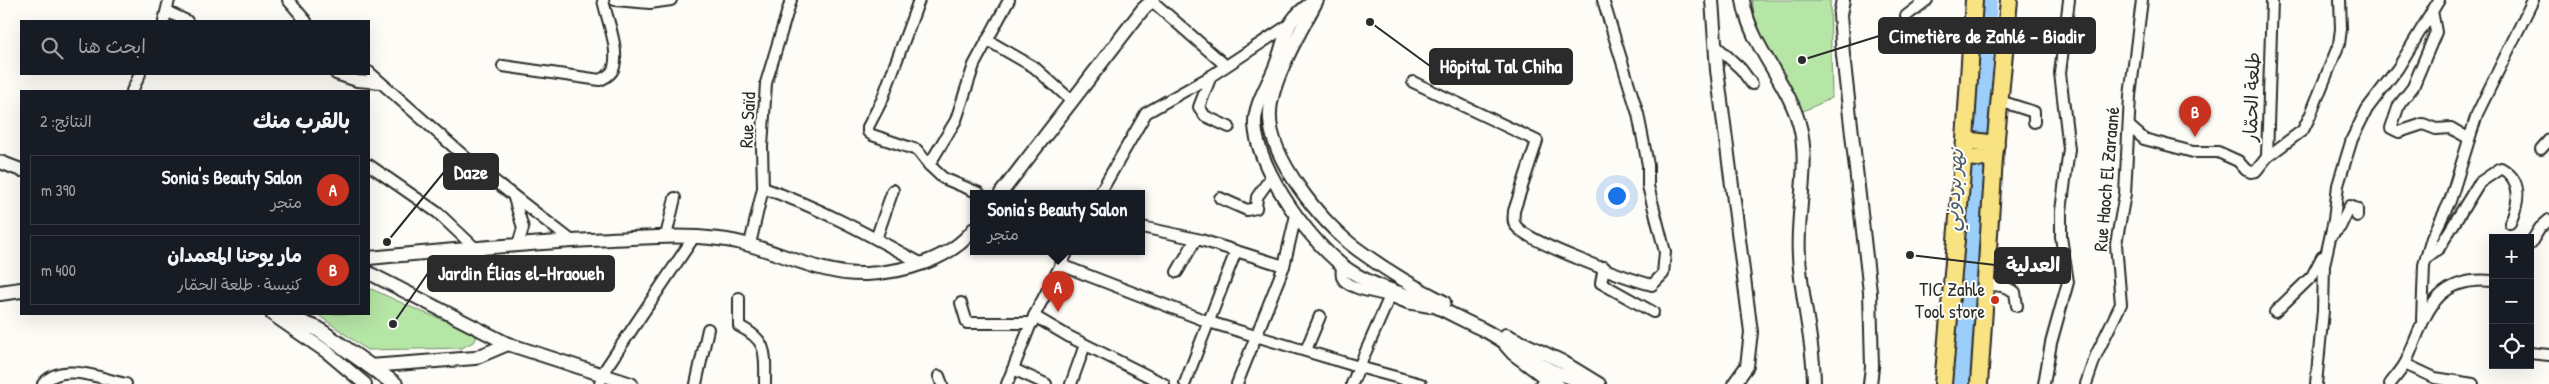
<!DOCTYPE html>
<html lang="ar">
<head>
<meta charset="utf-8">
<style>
	body { margin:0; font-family:"Patrick Hand","Playpen Sans Arabic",sans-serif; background:#20242c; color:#f1f3f6; direction:rtl }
	.controls { position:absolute; right:15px; bottom:15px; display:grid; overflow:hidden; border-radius:0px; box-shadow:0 5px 20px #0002 }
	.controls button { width:45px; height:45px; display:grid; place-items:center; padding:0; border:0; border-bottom:1px solid #363941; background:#171b24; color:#f1f3f6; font:25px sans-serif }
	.you { position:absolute; left:1616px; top:195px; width:18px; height:18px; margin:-12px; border:4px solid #fff; border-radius:50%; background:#1a73e8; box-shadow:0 0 0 8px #1a73e833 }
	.badge { display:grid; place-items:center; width:32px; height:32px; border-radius:50%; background:#c8321e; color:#fff; font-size:16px; font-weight:700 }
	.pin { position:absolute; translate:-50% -41px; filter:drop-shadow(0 1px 2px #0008) }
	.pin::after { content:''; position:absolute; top:26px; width:18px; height:15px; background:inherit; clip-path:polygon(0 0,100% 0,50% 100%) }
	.popup { position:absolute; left:970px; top:190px; width:175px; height:65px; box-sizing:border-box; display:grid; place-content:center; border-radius:0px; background:#171b24; filter:drop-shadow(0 1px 4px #0005); font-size:16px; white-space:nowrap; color:#9ea1a6 }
	.popup b { font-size:19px; color:#f1f3f6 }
	.popup::after { content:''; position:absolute; left:50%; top:100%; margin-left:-10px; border:10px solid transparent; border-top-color:#171b24 }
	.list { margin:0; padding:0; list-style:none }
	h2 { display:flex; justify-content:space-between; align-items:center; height:65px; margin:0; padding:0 20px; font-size:21px }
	h2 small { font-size:16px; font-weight:400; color:#9ea1a6 }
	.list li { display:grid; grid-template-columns:32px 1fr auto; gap:15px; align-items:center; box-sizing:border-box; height:70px; margin:0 10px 10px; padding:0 10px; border:1px solid #363941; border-radius:0px }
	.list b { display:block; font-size:19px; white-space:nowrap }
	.list p { margin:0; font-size:16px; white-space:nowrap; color:#9ea1a6 }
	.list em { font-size:16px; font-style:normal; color:#9ea1a6 }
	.icon { flex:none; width:28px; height:28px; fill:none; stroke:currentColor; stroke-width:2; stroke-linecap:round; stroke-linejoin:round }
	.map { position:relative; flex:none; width:2549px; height:384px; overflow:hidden; direction:ltr }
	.search { position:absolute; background:#171b24; box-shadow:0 5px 20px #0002; left:20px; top:20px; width:350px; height:55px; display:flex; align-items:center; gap:12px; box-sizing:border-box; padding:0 18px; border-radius:0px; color:#9ea1a6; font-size:19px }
	.panel { position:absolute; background:#171b24; box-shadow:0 5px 20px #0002; left:20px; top:90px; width:350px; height:225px; border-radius:0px; direction:rtl }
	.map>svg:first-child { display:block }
	.green { fill:#b5e6a6; stroke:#708868 }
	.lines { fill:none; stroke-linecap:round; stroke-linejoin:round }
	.river { stroke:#9bcef9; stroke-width:18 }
	.minor-casing { stroke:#2b2b2b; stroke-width:14 }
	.tertiary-casing { stroke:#2b2b2b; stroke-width:16 }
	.secondary-casing { stroke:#2b2b2b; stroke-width:18 }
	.trunk-casing { stroke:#2b2b2b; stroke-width:20 }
	.minor { stroke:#fdfcf7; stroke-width:10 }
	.tertiary { stroke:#fdfcf7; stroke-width:12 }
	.secondary { stroke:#fdfcf7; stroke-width:14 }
	.trunk { stroke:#f8e281; stroke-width:16 }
	.poi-dot { fill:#c8321e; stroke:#fdfcf7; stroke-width:2 }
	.labels { text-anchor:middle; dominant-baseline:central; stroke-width:4; stroke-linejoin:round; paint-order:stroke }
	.street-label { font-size:19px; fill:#2b2b2b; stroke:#fdfcf7 }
	.poi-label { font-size:19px; fill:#2b2b2b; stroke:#fdfcf7; text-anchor:end }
	.water-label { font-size:20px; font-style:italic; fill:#4d5c69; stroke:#fdfcf7 }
	.leader { fill:none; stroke:#2b2b2b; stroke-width:2 }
	.callout-dot { fill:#2b2b2b; stroke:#fdfcf7; stroke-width:2 }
	.callout { fill:#2b2b2b; stroke:#2b2b2b; stroke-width:2 }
	.callout-label { font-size:20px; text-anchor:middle; font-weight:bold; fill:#fff }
</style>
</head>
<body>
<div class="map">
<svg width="2549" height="384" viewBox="0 0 2549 384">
	<rect width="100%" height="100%" fill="#fdfcf7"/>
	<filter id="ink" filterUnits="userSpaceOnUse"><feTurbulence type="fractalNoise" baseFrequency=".02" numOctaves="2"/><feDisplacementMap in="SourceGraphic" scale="10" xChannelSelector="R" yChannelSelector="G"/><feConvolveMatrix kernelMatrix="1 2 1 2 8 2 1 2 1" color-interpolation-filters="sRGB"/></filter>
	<g filter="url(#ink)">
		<g class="green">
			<polygon points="1752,0 1830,0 1832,98 1801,112 1756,28"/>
			<polygon points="369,288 420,311 478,333 475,341 462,348 367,350 317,314 369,314"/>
		</g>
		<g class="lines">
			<polyline class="river" points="1961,384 1988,0"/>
			<defs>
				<g id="minor">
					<polyline points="288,0 306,21"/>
					<polyline points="615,0 650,3 671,0"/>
					<polyline points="919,0 882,100 868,127 868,132 872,135 917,150 929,165 943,178 979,193"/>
					<polyline points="1152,1 1225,65"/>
					<polyline points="2432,11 2436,32 2413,87 2399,105 2391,128 2399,132 2423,124 2436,129 2451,128 2468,138"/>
					<polyline points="168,12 187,21"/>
					<polyline points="1906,16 1927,0"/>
					<polyline points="164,21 169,0"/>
					<polyline points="987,40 1034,67 1072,101"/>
					<polyline points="1715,45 1741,69 1752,84"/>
					<path d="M503 66 600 80C606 77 612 74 614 67 619 47 607 20 603 0"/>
					<polyline points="369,72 474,165 572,241"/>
					<polyline points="336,74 357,81 381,83"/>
					<polyline points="1211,76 1199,107 1205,116 1229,127"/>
					<path d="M1413 82 1537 141 1514 211C1514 216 1512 222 1516 226 1527 242 1629 279 1652 285L1663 274 1665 252 1648 186V165L1638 114 1603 0"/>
					<polyline points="132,91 140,74"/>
					<polyline points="2000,101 2034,112 2034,122"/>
					<polyline points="2129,126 2144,139 2193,152 2218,152 2238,161 2246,170 2251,172 2256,171 2267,157 2272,0"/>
					<polyline points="2541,149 2549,140"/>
					<polyline points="2267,157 2303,130 2310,116 2339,44 2341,29 2340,0"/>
					<polyline points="369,165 438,213 475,248"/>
					<polyline points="929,165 956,120 974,65 1009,0"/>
					<path d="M763 188C819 207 871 236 922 264"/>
					<polyline points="1100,193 1146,113 1211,76 1287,26"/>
					<polyline points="514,198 523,228 518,245"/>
					<polyline points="1220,198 1247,210 1256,208 1257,197 1272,176"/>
					<polyline points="1142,227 1201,240 1284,266"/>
					<polyline points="666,236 675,198"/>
					<polyline points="2331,236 2340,227 2350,206 2357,209 2357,216"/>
					<polyline points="876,239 893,190"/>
					<polyline points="750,244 763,188 762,147 766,83 791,0"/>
					<polyline points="2530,244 2540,228 2549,220"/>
					<path d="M2426 258 2439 248 2479 183 2501 168C2524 181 2519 203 2510 223"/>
					<polyline points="1061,265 1209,322 1359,367 1390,296 1407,303 1430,307"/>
					<path d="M1342 265C1342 268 1341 273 1342 277 1346 289 1379 293 1390 296"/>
					<polyline points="1604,267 1601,283 1653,312"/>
					<polyline points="1177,272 1196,239"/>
					<path d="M1987 285C1999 285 2005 286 2015 292L2017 306"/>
					<path d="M739 298V326C769 341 765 354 765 384"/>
					<polyline points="961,303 967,323 1032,323"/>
					<polyline points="2275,312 2312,276 2322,257"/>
					<polyline points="1034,316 1068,336 1164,384"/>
					<polyline points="2422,320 2424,265 2432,238 2450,201 2477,114 2533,0"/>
					<polyline points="1505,346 1512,354 1544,378"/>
					<polyline points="1306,350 1320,316"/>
					<polyline points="2530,353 2549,355"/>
					<polyline points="2405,364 2435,378 2473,384"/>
					<polyline points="1013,369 1046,384"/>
					<polyline points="939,376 942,384"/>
					<polyline points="1185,383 1236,251"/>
					<path d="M43 384C62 361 101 379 126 384"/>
					<polyline points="600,384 602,374 694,237"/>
					<polyline points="696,384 708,329"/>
					<polyline points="1007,384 1034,316 1068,251"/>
					<polyline points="1071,384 1085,345"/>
					<polyline points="1237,384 1284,266 1296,215"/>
					<polyline points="1352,384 1359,367 1421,384"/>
					<polyline points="1541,384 1544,378 1558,384"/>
					<polyline points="2044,384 2051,343 2068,282 2061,237 2061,211 2069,149 2060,73 2069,0"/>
					<polyline points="2086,384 2096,355 2121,304 2116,244 2125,194 2130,96 2142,0"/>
					<polyline points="2316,384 2323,311 2324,265 2334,220 2338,185 2352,139 2367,109 2398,68 2439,0"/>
					<path d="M2390 384C2395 377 2402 370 2406 362 2426 317 2432 275 2493 281"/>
				</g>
				<g id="tertiary">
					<path d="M1316 0C1279 23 1289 37 1273 72 1266 88 1254 107 1255 125 1258 171 1312 246 1350 271 1373 286 1399 292 1423 301 1443 309 1462 320 1482 329 1504 340 1524 357 1547 368 1560 375 1575 379 1589 384"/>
					<path d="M1317 0C1302 29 1271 80 1270 112 1267 156 1322 224 1357 249 1384 269 1414 287 1444 302"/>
					<polyline points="1712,0 1717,70 1751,332 1747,366 1734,384"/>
					<path d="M1743 0C1750 48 1791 84 1801 131 1809 172 1796 215 1799 256 1801 299 1814 341 1814 384"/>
					<polyline points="1843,0 1840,15 1843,55 1870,292 1872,367 1870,384"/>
					<polyline points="0,162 21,170"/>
					<polyline points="1001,193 1143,9 1153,0"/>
					<path d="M369 258C443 251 517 244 591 240 634 238 677 234 719 239 769 244 815 276 866 274 904 272 950 260 974 229"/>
					<polyline points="369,273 508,344 631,384"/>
					<polyline points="272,314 327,352 365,384"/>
					<polyline points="1506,335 1563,362 1599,384"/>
					<polyline points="370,366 475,358 508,344"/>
				</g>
				<g id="secondary">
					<polyline points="0,293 21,290"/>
					<polyline points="279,314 318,329 395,384"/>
				</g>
				<g id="trunk">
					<polyline points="1965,140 1996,144"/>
					<polyline points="1963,157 1994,159"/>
					<polyline points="1943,384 1965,140 1974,0"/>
					<polyline points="1979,384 1994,159 2009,0"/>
				</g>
			</defs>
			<use href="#minor" class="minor-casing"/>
			<use href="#tertiary" class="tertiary-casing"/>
			<use href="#secondary" class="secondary-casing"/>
			<use href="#trunk" class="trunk-casing"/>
			<use href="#minor" class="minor"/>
			<use href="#tertiary" class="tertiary"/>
			<use href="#secondary" class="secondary"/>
			<use href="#trunk" class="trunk"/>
		</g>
	</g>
	<circle class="poi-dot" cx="1995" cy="300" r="5"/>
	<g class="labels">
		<g class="street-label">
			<text transform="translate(2251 97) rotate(-88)">طلعة الحمّار</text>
			<text transform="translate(747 120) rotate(-87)">Rue Saïd</text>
			<text transform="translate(2106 179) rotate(-85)">Rue Haoch El Zaraané</text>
		</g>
		<g class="poi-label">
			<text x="1985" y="289">TIC Zahle<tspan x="1985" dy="22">Tool store</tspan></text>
		</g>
		<g class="water-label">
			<text transform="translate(1953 190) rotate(-86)">نهر بردوني</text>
		</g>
	</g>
	<path class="leader" d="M1802 60L1879 36M1370 22L1430 66M387 242L444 172M1910 255L1995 265M393 324L428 273"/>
	<g class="callout-dot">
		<circle cx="1802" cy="60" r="5"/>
		<circle cx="1370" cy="22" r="5"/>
		<circle cx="387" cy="242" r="5"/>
		<circle cx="1910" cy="255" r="5"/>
		<circle cx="393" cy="324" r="5"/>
	</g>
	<g class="callout">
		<rect x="1879" y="18" width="216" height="35" rx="5"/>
		<rect x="1430" y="49" width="142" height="35" rx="5"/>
		<rect x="444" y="154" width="54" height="35" rx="5"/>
		<rect x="1995" y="248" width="75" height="35" rx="5"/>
		<rect x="428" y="256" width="186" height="35" rx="5"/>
	</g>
	<g class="callout-label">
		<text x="1987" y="43">Cimetière de Zahlé - Biadir</text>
		<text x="1501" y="73">Hôpital Tal Chiha</text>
		<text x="471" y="179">Daze</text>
		<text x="2033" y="272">العدلية</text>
		<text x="521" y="280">Jardin Élias el-Hraoueh</text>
	</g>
</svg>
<div class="controls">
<button>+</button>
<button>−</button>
<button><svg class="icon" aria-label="locate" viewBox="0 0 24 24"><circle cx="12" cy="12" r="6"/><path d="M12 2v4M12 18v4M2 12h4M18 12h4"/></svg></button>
</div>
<div class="you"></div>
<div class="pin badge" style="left:1058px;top:312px">A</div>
<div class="popup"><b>Sonia's Beauty Salon</b>متجر</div>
<div class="pin badge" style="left:2195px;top:137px">B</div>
<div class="search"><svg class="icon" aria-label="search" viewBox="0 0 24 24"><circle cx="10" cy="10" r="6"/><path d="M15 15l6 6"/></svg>ابحث هنا</div>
<section class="panel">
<h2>بالقرب منك<small>النتائج: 2</small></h2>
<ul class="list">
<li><span class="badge">A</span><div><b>Sonia's Beauty Salon</b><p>متجر</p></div><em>390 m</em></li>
<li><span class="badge">B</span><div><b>مار يوحنا المعمدان</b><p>كنيسة · طلعة الحمّار</p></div><em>400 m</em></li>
</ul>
</section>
</div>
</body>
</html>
